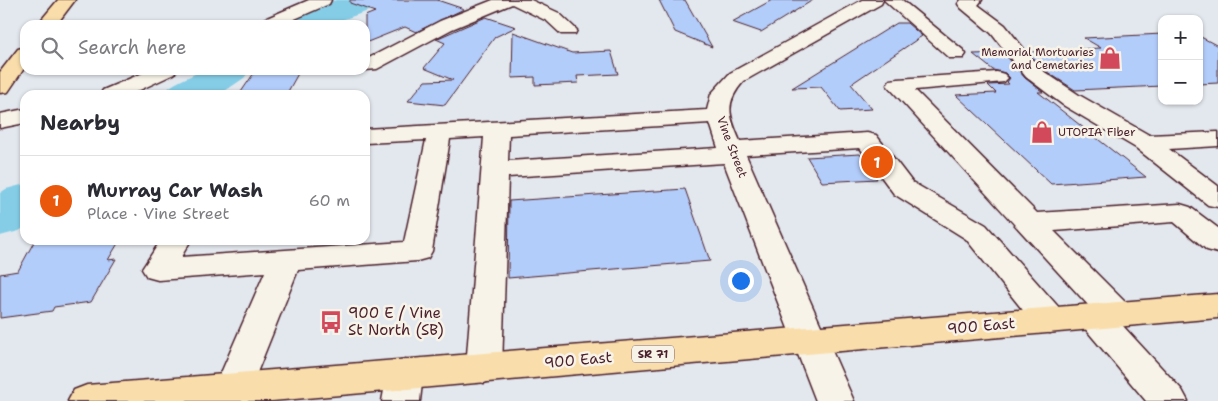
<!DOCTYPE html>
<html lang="en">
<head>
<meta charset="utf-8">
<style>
	body { margin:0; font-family:"Shantell Sans",sans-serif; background:#f7f7f7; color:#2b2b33 }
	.controls { position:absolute; right:15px; top:15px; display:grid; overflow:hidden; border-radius:10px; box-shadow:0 1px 4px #0004 }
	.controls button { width:45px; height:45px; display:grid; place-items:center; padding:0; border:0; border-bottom:1px solid #e1e1e2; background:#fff; color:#2b2b33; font:25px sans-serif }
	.you { position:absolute; left:740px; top:280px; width:18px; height:18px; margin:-12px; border:4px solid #fff; border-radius:50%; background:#1a73e8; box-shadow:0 0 0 8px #1a73e833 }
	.badge { display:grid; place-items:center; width:32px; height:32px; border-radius:50%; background:#ea580c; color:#fff; font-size:16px; font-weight:700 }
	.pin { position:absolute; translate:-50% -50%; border:2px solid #fff; box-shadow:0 1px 5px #0006 }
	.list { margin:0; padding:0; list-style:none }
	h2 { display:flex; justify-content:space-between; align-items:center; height:65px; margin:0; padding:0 20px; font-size:21px }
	h2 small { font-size:16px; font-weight:400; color:#7c7c81 }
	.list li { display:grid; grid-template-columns:32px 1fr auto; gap:15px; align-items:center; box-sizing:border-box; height:90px; padding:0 20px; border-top:1px solid #e1e1e2 }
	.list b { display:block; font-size:19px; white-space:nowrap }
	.list p { margin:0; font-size:16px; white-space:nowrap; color:#7c7c81 }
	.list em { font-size:16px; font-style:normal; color:#7c7c81 }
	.icon { flex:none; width:28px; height:28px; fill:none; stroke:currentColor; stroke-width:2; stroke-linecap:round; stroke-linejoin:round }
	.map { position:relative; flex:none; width:1218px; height:401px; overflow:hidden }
	.search { position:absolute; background:#fff; box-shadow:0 1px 4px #0004; left:20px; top:20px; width:350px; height:55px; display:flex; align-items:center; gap:12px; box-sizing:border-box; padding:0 18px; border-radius:15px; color:#7c7c81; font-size:19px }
	.panel { position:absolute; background:#fff; box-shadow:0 1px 4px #0004; left:20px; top:90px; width:350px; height:155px; border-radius:15px }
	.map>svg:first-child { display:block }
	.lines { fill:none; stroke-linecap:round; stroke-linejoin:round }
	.river { fill:#85cde6; fill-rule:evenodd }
	.building { fill:#b3cdfb; stroke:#4a1f2b }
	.minor-casing { stroke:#4a1f2b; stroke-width:3 }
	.major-casing { stroke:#4a1f2b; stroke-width:3 }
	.minor { fill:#f7f3e8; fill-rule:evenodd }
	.major { fill:#f9deab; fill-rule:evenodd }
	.labels { text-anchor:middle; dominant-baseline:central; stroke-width:5; stroke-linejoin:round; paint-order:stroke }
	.far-poi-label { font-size:11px; fill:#4a1f2b; stroke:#f7f3e8; text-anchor:end }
	.shield { fill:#f7f3e8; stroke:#7e5f64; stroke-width:1 }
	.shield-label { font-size:11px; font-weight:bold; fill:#4a1f2b }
	.poi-label { font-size:12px; fill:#4a1f2b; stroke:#f7f3e8; text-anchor:start }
	.street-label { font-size:12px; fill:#4a1f2b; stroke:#f7f3e8 }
	.near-poi-label { font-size:15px; fill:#4a1f2b; stroke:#f7f3e8; text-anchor:start }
	.near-street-label { font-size:15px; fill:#4a1f2b; stroke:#f7f3e8 }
</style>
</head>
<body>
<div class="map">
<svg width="1218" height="401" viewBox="0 0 1218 401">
	<rect width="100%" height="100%" fill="#e3e8ee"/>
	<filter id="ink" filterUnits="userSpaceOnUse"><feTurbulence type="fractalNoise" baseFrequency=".02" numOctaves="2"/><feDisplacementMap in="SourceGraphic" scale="10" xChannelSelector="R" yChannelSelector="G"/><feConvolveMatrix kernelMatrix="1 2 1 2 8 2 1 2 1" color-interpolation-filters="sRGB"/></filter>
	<g filter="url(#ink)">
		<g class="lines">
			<g class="river">
				<path d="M336 0H385L380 7 327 25H283C294 9 318 6 336 0Z"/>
				<path d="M202 70H250L244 78 219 95H162C171 82 189 78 202 70Z"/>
				<polygon points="25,184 25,227 19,231 0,236 0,193 6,189"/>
			</g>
		</g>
		<g class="building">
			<polygon points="350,0 437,0 464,9 416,32 405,27 365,43 365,16 375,12 350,3"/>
			<polygon points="659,0 685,0 712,47 675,32"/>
			<polygon points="772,0 813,0 761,32 732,22"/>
			<polygon points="486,17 516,27 495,37 445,105 408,101 425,81 453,80 424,68 445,43 436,39"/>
			<polygon points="897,23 907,23 922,36 851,84 872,109 840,111 821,87 792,88"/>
			<polygon points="513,32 572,53 611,51 618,74 577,76 578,83 535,85 535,77 512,78"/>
			<polygon points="1162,34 1162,86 1075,90 1041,68 1028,52 1101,48 1084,38"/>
			<polygon points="1199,36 1218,46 1218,83 1199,84"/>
			<polygon points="1004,53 1025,78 1043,92 1038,92 1146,177 1051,184 956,95 996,93 988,85 1009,84 1007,82 1010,78 1005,73 993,70 973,54"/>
			<polygon points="256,70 300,70 286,95 239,95"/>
			<polygon points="860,154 877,179 822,182 807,157"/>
			<polygon points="685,189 710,261 508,278 509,201"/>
			<polygon points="35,240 120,240 108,260 116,259 91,302 54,307 52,311 0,318 0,274 18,271"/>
		</g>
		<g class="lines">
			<defs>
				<g id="minor">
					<polygon points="309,0 331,0 329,4 281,25 257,25 260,21"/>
					<polygon points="493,0 531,0 559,13 577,30 575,34 561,34 547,21 512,4 452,29 377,69 365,70 365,60 440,21"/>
					<path d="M862 0H883L881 4 744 81C724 103 729 116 740 141L867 133 876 135 912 182 986 225 1062 311 1067 320 1062 329 1050 333 1038 329 966 239 894 194 860 148 746 155 854 401H816L724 163 508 177 502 368 497 378 484 383 471 378 466 368 484 137 450 139 432 251 428 258 417 261 298 270 246 400 222 401 214 389 265 272 158 280 147 277 142 269 161 240H191L181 257 404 242 426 140 365 143V129L707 110 711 94 730 73ZM710 123 718 148 508 161 509 135Z"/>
					<polygon points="884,0 902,0 963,50 966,54 963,58 949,58"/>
					<polygon points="961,0 982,0 978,5 1005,25 1040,69 1079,95 1149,135 1218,132 1218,146 1169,149 1218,186 1218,207 1208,205 1136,148 1063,105 1026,77 991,33 961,8 958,4"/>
					<polygon points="150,70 177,70 174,74 129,95 100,95 103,90"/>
					<polygon points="997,72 1004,74 1008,78 1004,82 915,90 1037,213 1180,204 1190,207 1218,228 1218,253 1207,250 1174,222 1054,231 1129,306 1134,315 1129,324 1123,326 1182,390 1188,401 1146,401 1083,326 1078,317 1083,308 1089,306 887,85 890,80 898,79"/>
					<polygon points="25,109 25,123 0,128 0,114"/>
					<polygon points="405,359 418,363 423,374 420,401 382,401 387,374 392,363"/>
				</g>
				<g id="major">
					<polygon points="58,0 75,0 56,25 37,25"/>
					<polygon points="25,47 25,67 8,92 0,93 0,72 18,49"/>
					<polygon points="1218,294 1218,318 272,401 68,401 74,390 87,385"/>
				</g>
			</defs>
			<use href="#minor" class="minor-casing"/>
			<use href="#major" class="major-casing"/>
			<use href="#minor" class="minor"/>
			<use href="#major" class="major"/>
		</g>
	</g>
	<defs>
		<symbol id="shop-bare" viewBox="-9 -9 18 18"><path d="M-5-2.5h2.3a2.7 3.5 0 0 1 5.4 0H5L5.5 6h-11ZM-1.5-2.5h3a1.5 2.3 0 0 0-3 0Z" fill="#d1495b" stroke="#f7f3e8" stroke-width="2.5" paint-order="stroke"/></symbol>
		<symbol id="bus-bare" viewBox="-9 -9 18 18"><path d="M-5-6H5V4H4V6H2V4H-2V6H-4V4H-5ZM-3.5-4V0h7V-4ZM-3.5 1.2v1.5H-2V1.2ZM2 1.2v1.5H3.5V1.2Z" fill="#d1495b" stroke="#f7f3e8" stroke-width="2.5" paint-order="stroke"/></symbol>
	</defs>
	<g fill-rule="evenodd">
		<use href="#shop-bare" x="1094" y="42" width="32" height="32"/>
		<use href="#shop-bare" x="1026" y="116" width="32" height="32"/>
		<use href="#bus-bare" x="315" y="306" width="32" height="32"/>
	</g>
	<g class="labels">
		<g class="far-poi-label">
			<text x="1094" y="52">Memorial Mortuaries<tspan x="1094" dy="13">and Cemetaries</tspan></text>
		</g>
		<rect class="shield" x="632" y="345.5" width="42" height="17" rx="4"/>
		<g class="shield-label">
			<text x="653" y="354">SR 71</text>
		</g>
		<g class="poi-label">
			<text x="1058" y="132">UTOPIA Fiber</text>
		</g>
		<g class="street-label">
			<text transform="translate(732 147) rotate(69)">Vine Street</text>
		</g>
		<g class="near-poi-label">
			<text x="348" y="313">900 E / Vine<tspan x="348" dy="17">St North (SB)</tspan></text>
		</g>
		<g class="near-street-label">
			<text transform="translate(981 326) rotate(-5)">900 East</text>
			<text transform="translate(578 360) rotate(-5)">900 East</text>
		</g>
	</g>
</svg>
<div class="controls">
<button>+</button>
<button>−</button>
</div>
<div class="you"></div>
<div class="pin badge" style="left:877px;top:162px">1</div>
<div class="search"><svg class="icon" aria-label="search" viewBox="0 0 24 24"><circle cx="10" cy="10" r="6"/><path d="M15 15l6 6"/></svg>Search here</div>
<section class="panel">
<h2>Nearby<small></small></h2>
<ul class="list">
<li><span class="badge">1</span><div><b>Murray Car Wash</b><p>Place · Vine Street</p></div><em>60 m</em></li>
</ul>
</section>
</div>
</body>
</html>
